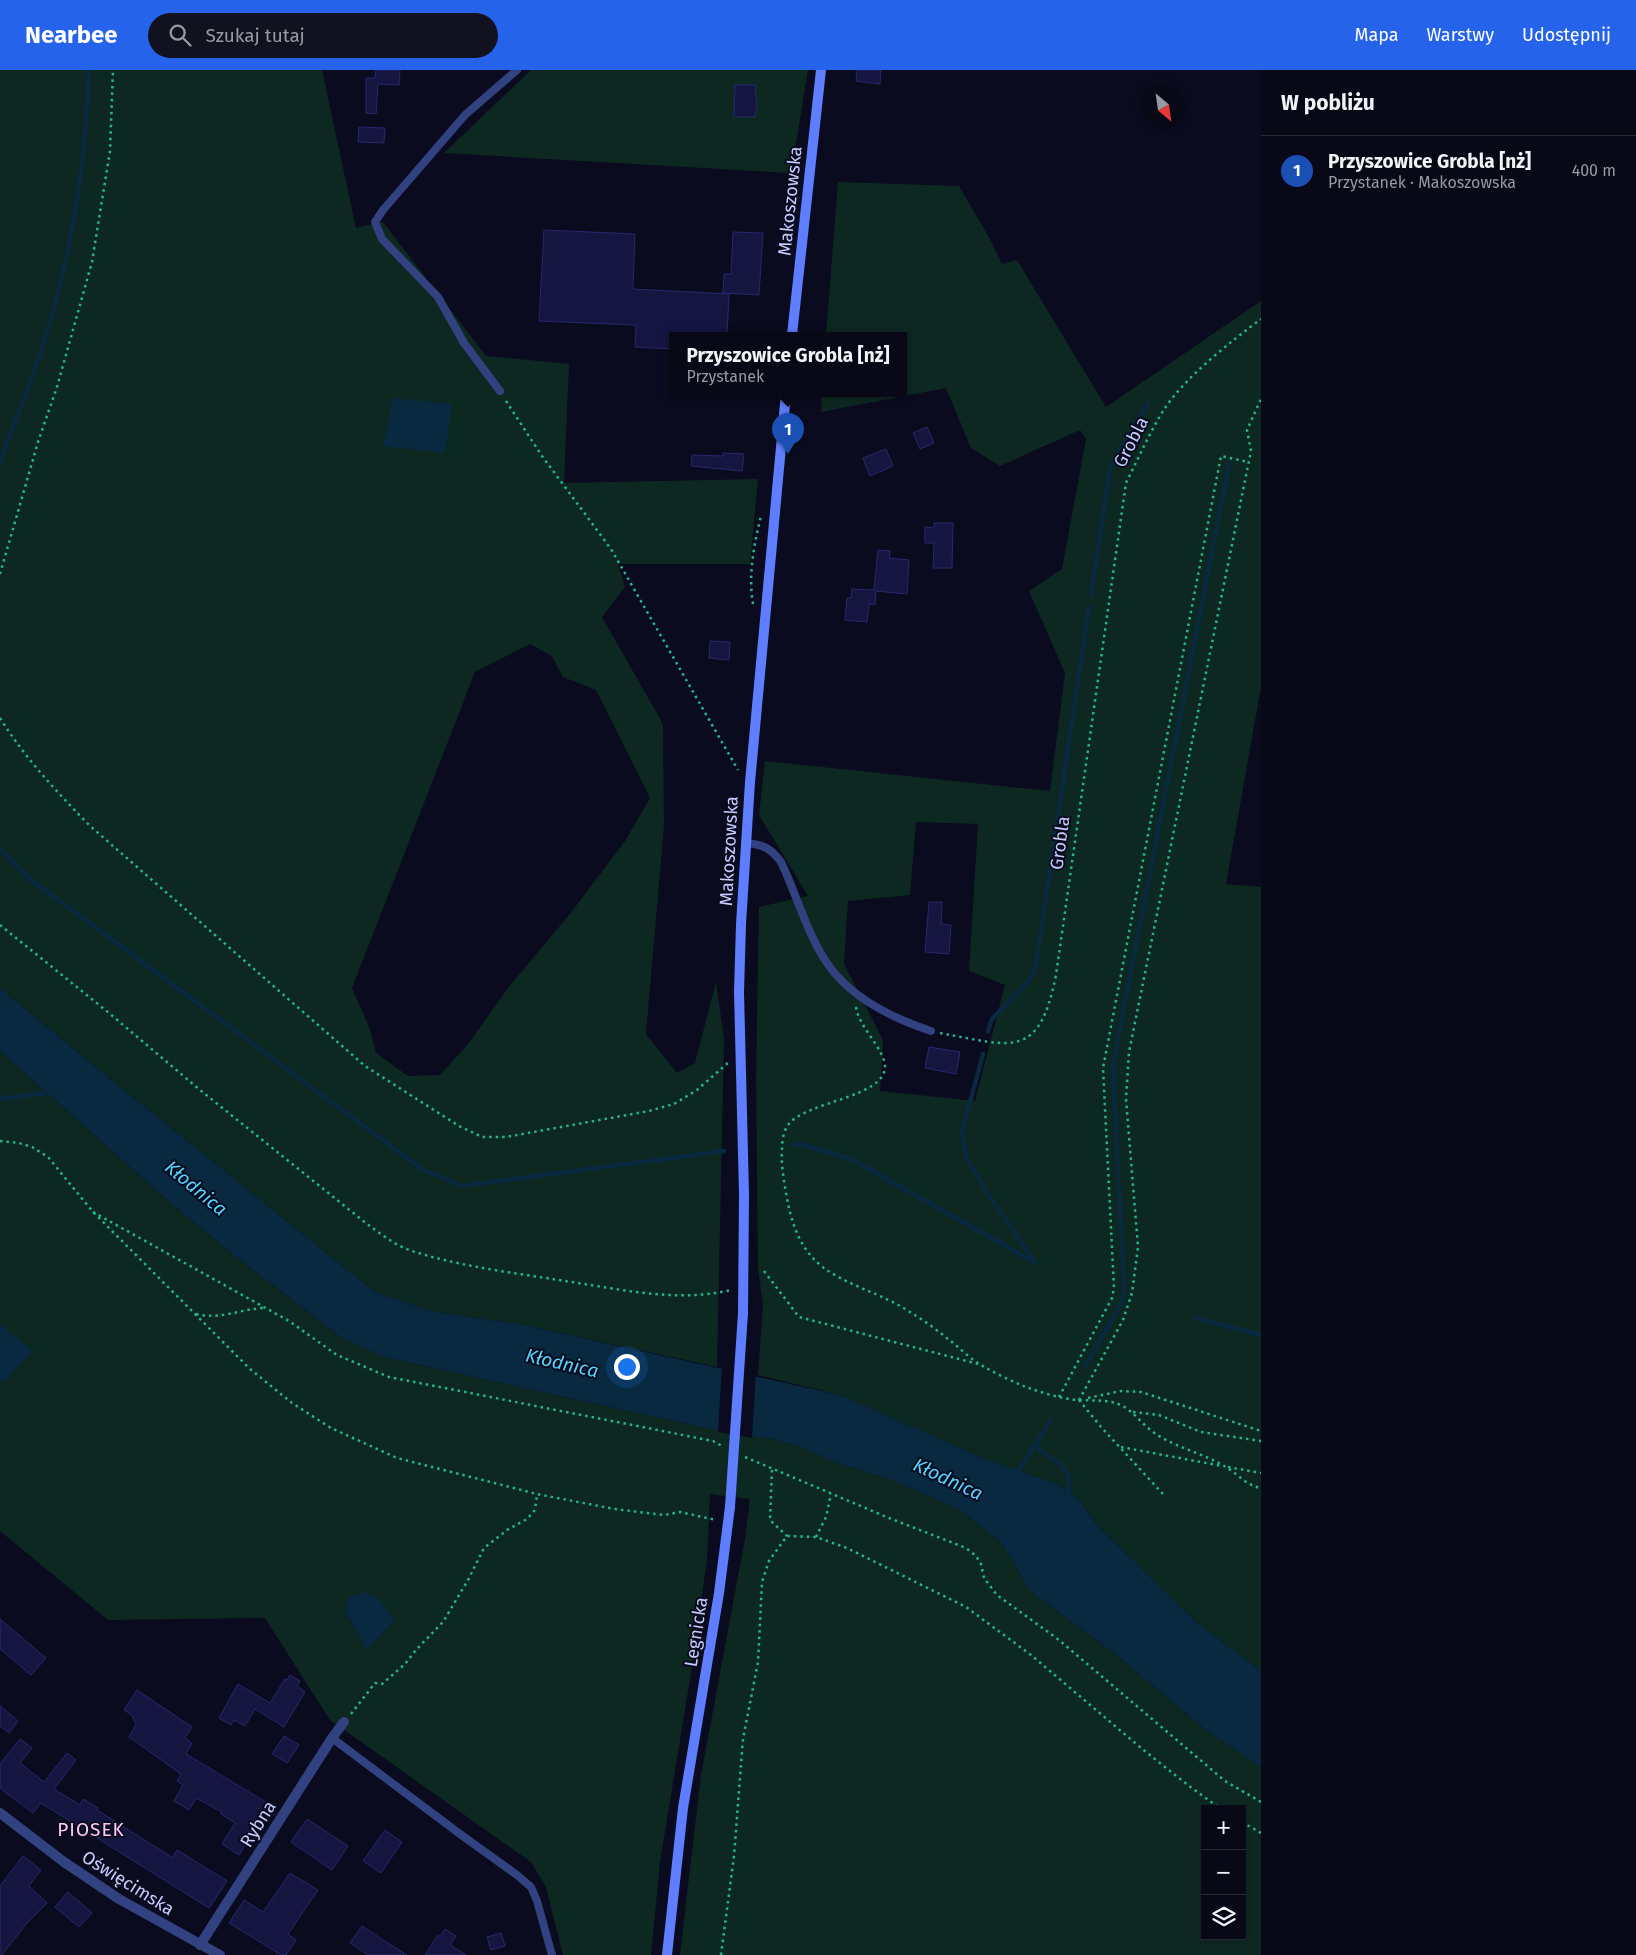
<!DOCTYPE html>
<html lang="pl">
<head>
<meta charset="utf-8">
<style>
	body { margin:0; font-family:"Fira Sans",sans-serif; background:#11111f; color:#f1f3f6 }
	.controls { position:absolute; right:15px; bottom:15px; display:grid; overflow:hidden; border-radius:0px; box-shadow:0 2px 8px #0003 }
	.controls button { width:45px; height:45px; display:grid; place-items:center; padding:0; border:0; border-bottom:1px solid #292935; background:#080816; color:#f1f3f6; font:25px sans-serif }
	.compass { position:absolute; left:1141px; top:15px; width:45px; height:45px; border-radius:50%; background:#080816; box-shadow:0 2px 8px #0003; rotate:151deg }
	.you { position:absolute; left:626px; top:1296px; width:18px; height:18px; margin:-12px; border:4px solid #fff; border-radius:50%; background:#1a73e8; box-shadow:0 0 0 8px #1a73e833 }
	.badge { display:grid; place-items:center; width:32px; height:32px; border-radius:50%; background:#2563eb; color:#fff; font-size:16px; font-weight:700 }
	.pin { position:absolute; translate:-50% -41px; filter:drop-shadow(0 1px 2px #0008) }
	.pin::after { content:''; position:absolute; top:26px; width:18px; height:15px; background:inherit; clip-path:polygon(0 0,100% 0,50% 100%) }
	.popup { position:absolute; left:669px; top:262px; width:238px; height:65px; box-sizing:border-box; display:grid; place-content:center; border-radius:0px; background:#080816; filter:drop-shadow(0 1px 4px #0005); font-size:16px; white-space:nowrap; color:#989aa1 }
	.popup b { font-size:19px; color:#f1f3f6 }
	.popup::after { content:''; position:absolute; left:50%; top:100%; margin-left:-10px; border:10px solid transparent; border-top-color:#080816 }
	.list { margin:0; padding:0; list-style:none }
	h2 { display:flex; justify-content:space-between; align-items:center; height:65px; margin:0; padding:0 20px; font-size:21px }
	h2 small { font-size:16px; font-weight:400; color:#989aa1 }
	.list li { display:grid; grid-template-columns:32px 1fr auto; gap:15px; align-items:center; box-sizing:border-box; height:70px; padding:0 20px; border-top:1px solid #292935 }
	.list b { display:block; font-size:19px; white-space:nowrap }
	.list p { margin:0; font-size:16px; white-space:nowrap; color:#989aa1 }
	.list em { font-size:16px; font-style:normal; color:#989aa1 }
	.icon { flex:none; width:28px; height:28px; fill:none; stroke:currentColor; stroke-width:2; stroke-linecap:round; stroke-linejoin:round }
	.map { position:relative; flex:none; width:1261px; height:1885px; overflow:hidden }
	header { display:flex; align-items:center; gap:30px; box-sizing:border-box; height:70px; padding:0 25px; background:#2563eb; color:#fff }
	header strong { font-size:24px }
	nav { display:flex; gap:28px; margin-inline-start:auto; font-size:18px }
	.search { width:350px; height:45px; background:#11111f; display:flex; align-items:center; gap:12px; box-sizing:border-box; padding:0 18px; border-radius:28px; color:#989aa1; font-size:19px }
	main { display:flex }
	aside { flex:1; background:#080816 }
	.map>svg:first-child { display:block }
	.green { fill:#0d2821; fill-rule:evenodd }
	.water { fill:#082940 }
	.pier { fill:#0a0b1e }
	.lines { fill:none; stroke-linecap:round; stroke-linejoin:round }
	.stream { stroke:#082940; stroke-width:4.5 }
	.building { fill:#151640; stroke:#26286d }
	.path { stroke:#25b58c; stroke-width:2.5; stroke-dasharray:2.5 4; stroke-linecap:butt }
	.service { stroke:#324180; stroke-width:8 }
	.minor { stroke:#324180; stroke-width:10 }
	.secondary { stroke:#5e7eff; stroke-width:10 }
	.secondary-bridge { stroke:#5e7eff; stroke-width:10 }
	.labels { text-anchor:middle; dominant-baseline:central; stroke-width:4; stroke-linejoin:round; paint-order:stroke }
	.street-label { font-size:18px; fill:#c7cdff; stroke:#0a0b1e }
	.water-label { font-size:19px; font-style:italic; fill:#55d6ff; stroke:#0a0b1e }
	.neighbourhood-label { font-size:19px; letter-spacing:1px; fill:#ffc9f7; stroke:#0a0b1e }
</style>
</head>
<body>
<header>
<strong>Nearbee</strong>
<div class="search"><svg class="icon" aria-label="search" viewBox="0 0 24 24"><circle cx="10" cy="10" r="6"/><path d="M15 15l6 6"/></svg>Szukaj tutaj</div>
<nav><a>Mapa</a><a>Warstwy</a><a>Udostępnij</a></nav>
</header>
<main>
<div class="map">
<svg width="1261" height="1885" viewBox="0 0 1261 1885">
	<rect width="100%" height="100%" fill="#0a0b1e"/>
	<g class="green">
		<path d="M0 0H322L356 158 383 152 486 286 569 294 564 413 758 409 750 494H618L625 517 602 547 663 654 664 756 646 964 677 1003 695 993 716 912 724 969 717 1297 524 1255 431 1241 375 1222 109 1008 0 918ZM530 574 552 586 563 607 596 620 650 728 625 771 570 844 508 918 468 974 440 1005 408 1006 376 983 370 959 352 918 475 602Z"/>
		<polygon points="531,0 808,0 791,103 444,83"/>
		<path d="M838 112 959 116 989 167 1002 194 1017 190 1106 337 1261 231V617L1226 814 1261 817V1601L1195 1551 1097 1455 1078 1428 1057 1414 983 1388 840 1325 758 1305 763 1235 758 1199 756 1007 759 837 808 826 759 745 765 691 1050 721 1065 603 1029 521 1062 499 1086 369 1080 360 1000 396 971 378 946 318 821 342 822 323H903V265H826ZM916 752 978 754 969 901 1005 915 975 1031 880 1021 883 970 844 894 848 831 910 825Z"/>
		<path d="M0 981 173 1135 236 1187 341 1267 384 1287 701 1357 772 1369 804 1378 834 1392 889 1409 957 1438 1002 1473 1030 1521 1115 1584 1206 1660 1261 1697V1885H680L701 1705 745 1469 750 1429 710 1424 707 1490 690 1609 660 1792 651 1885H563L546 1817 531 1792 330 1650 265 1548 108 1550 0 1461V1312L5 1311 32 1281 0 1254ZM344 1540 395 1550 367 1580ZM1205 1739H1242V1866H1205Z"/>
	</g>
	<g class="water">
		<polygon points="393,328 452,334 445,383 383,376"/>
		<polygon points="0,918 109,1008 375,1222 431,1241 524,1255 840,1325 983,1388 1057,1414 1078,1428 1097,1455 1195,1551 1261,1601 1261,1697 1206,1660 1115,1584 1030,1521 1002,1473 957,1438 889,1409 834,1392 804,1378 772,1369 701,1357 384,1287 341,1267 236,1187 173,1135 0,981"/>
		<polygon points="0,1254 33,1281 5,1311 0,1312"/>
		<polygon points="365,1522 380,1530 395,1550 367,1580 344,1540 349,1527"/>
	</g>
	<polygon class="pier" points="722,1295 756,1302 752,1368 718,1362"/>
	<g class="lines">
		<g class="stream">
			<path d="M0 392C16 348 35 304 48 259 73 175 86 88 89 0"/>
			<polyline points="1091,525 1110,398 1148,333"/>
			<polyline points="0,779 26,806 422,1099 462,1116 724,1081"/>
			<polyline points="988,961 992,949 1030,910 1036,895 1089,537"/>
			<polyline points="983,984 962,1062 966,1086 987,1123 1035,1192"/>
			<polyline points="0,1029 53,1022"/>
			<polyline points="794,1075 801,1074 851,1089 1036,1193"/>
			<polyline points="1195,1248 1261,1265"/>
			<polyline points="1085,1296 1117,1241 1123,1228 1124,1214 1113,1002 1114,989 1229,394"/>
			<polyline points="1038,1371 1039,1379 1060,1394 1068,1405 1069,1422"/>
			<polyline points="1019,1400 1051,1350"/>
		</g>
	</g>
	<g class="building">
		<polygon points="376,0 400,0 399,15 378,14 376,44 366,43 366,8 375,8"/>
		<polygon points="857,0 881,0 880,14 856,11"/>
		<polygon points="735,15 755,15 757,41 755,41 755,47 734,47"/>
		<polygon points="359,57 385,58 384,73 358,72"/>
		<polygon points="544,160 635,164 633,219 729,224 727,265 673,265 673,279 635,277 636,255 539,251"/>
		<polygon points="733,162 763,163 759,225 723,223 724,204 731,204"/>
		<polygon points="927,357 934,373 920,379 913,363"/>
		<polygon points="886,379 893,396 870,406 863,388"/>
		<polygon points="723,383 744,384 742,401 691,396 692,385 723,386"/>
		<polygon points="934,453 953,453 952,498 933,498 934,473 925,473 925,457 934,458"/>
		<polygon points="878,480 890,481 889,488 909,490 907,524 876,521 875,535 869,534 867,552 845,550 847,528 851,528 852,519 874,520"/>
		<polygon points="710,571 730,572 729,590 709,588"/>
		<polygon points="929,832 942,832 941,854 951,855 949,884 925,882"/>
		<polygon points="929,977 960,982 956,1004 925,998"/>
		<polygon points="0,1549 46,1588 31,1605 0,1579"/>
		<polygon points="290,1605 300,1611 297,1616 305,1622 284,1657 255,1639 245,1656 234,1650 231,1655 219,1648 238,1614 270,1633 285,1609 287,1610"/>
		<polygon points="137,1620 192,1657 185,1668 192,1673 186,1684 269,1734 239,1785 222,1774 235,1753 221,1744 222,1742 196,1728 189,1740 174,1731 183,1715 177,1711 181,1704 129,1667 136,1655 132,1645 124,1640"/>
		<polygon points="0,1636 18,1651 9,1663 0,1656"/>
		<polygon points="284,1666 299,1675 287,1693 272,1684"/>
		<polygon points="20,1669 32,1678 20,1693 44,1712 67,1683 76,1690 54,1719 80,1735 83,1729 98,1738 97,1740 173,1788 177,1780 227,1811 209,1838 41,1733 33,1743 0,1718 0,1694"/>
		<polygon points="307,1749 348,1776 332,1800 291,1772"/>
		<polygon points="385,1760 402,1772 381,1803 363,1791"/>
		<polygon points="23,1786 41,1800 29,1816 47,1833 27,1853 2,1885 0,1885 0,1816"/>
		<polygon points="290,1803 318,1820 288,1864 296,1870 286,1885 281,1885 229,1853 244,1830 263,1842"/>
		<polygon points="68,1822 92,1843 79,1857 55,1837"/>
		<polygon points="362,1856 380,1868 407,1885 368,1885 350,1873"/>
		<polygon points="445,1859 456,1866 450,1875 466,1885 425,1885 438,1865 440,1867"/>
		<polygon points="501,1863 505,1876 491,1880 487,1867"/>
	</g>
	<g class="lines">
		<g class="path">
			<polyline points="506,331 542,386 611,479 738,700"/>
			<polyline points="0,504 38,372 57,317 92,192 110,81 113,0"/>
			<path d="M753 534C748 505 754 474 761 446"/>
			<path d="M0 648C25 688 56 721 89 755L365 996 459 1056 482 1067H506L649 1041 674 1034 697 1020 729 992"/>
			<path d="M0 855 109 943 200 1020 367 1154C381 1164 396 1176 412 1181 462 1197 515 1203 565 1211 620 1219 676 1233 731 1220"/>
			<path d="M856 937C859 958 885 979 885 997 884 1028 806 1031 788 1055 783 1062 782 1072 782 1079 781 1092 783 1105 785 1117 791 1154 800 1186 835 1205 859 1219 886 1226 910 1242 923 1250 936 1259 948 1269 959 1277 969 1288 981 1295 995 1303 1011 1311 1026 1317 1043 1323 1062 1329 1079 1330 1094 1331 1107 1329 1121 1335 1133 1341 1142 1354 1153 1362 1177 1379 1208 1384 1232 1401 1241 1408 1249 1416 1261 1418"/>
			<path d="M940 963C1012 976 1039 991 1056 905L1126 413C1138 389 1149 364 1163 341 1183 309 1230 272 1261 249"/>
			<polyline points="0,1071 19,1073 32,1077 48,1087 93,1142 250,1299 292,1333 331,1358 397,1388 537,1424 614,1439 664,1445 680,1442 716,1450"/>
			<polyline points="93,1142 289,1251 337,1285 389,1307 713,1371 722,1376"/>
			<polyline points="764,1201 799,1247 978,1294"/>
			<path d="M196 1244C220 1250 240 1239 264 1238"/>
			<polyline points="1059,1327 1112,1228 1114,1218 1103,998 1221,386 1248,392"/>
			<polyline points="1088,1328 1121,1321 1141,1322 1261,1361"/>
			<polyline points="1079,1330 1123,1250 1132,1223 1138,1177 1126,1029 1129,982 1251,381 1247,360 1261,329"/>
			<polyline points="1079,1330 1101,1357 1163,1424"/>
			<polyline points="1133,1342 1159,1345 1201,1362 1261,1371"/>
			<polyline points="1121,1377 1222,1396"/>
			<polyline points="745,1387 889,1448 966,1478 976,1486 981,1494 984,1508 997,1525 1059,1570 1225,1711 1261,1732"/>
			<polyline points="1228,1397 1261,1403"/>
			<polyline points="772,1400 770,1450 787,1466"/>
			<polyline points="816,1467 826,1447 831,1424"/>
			<polyline points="351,1644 375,1613 382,1614 405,1594 416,1580 443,1552 468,1510 484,1478 507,1460 527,1449 535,1440 537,1424"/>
			<polyline points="1242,1752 1261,1763"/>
			<polyline points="721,1885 734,1786 743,1669 758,1592 762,1512 769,1491 787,1466 816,1467 847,1478 966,1537 1031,1585 1141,1678 1189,1716 1221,1739"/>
		</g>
		<g class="service">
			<polyline points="500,321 464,273 438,227 382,169 375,152 383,140 465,45 517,0"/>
			<path d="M745 773C762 774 771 778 781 792 796 823 807 863 825 890 848 927 892 948 931 961"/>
			<polyline points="332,1668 460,1764 517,1805 531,1817 537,1831 552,1885"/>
		</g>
		<g class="minor">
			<polyline points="0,1743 64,1792 119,1829 220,1885"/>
			<polyline points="200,1875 332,1668 344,1652"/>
		</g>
		<g class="secondary">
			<polyline points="792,265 821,0"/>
			<polyline points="743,1243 744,1124 739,922 741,854 750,712 786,323"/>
			<polyline points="667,1885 683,1738 719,1523 730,1437"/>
		</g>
		<polyline class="secondary-bridge" points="730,1437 743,1243"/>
	</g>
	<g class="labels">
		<g class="street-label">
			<text transform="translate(790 131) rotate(-84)">Makoszowska</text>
			<text transform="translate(1131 372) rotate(-63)">Grobla</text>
			<text transform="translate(1060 773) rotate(-82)">Grobla</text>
			<text transform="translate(729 781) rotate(-87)">Makoszowska</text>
			<text transform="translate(696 1562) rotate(-81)">Legnicka</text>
			<text transform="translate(258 1754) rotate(-58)">Rybna</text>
			<text transform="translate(128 1813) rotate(32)">Oświęcimska</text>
		</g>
		<g class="water-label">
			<text transform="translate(196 1118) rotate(40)">Kłodnica</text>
			<text transform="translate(562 1293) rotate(13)">Kłodnica</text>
			<text transform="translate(948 1409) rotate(25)">Kłodnica</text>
		</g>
		<g class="neighbourhood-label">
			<text x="91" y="1759">PIOSEK</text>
		</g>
	</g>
</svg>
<div class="controls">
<button>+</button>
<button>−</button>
<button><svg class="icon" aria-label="layers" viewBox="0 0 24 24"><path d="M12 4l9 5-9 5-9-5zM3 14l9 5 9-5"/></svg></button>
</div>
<svg class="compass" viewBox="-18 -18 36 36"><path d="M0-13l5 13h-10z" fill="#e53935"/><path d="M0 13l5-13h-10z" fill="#989aa1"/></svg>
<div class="you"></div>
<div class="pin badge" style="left:788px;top:384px;background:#1a4fb4">1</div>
<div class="popup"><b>Przyszowice Grobla [nż]</b>Przystanek</div>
</div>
<aside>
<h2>W pobliżu<small></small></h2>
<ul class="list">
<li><span class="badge" style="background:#1a4fb4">1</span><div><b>Przyszowice Grobla [nż]</b><p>Przystanek · Makoszowska</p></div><em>400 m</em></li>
</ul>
</aside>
</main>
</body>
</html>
